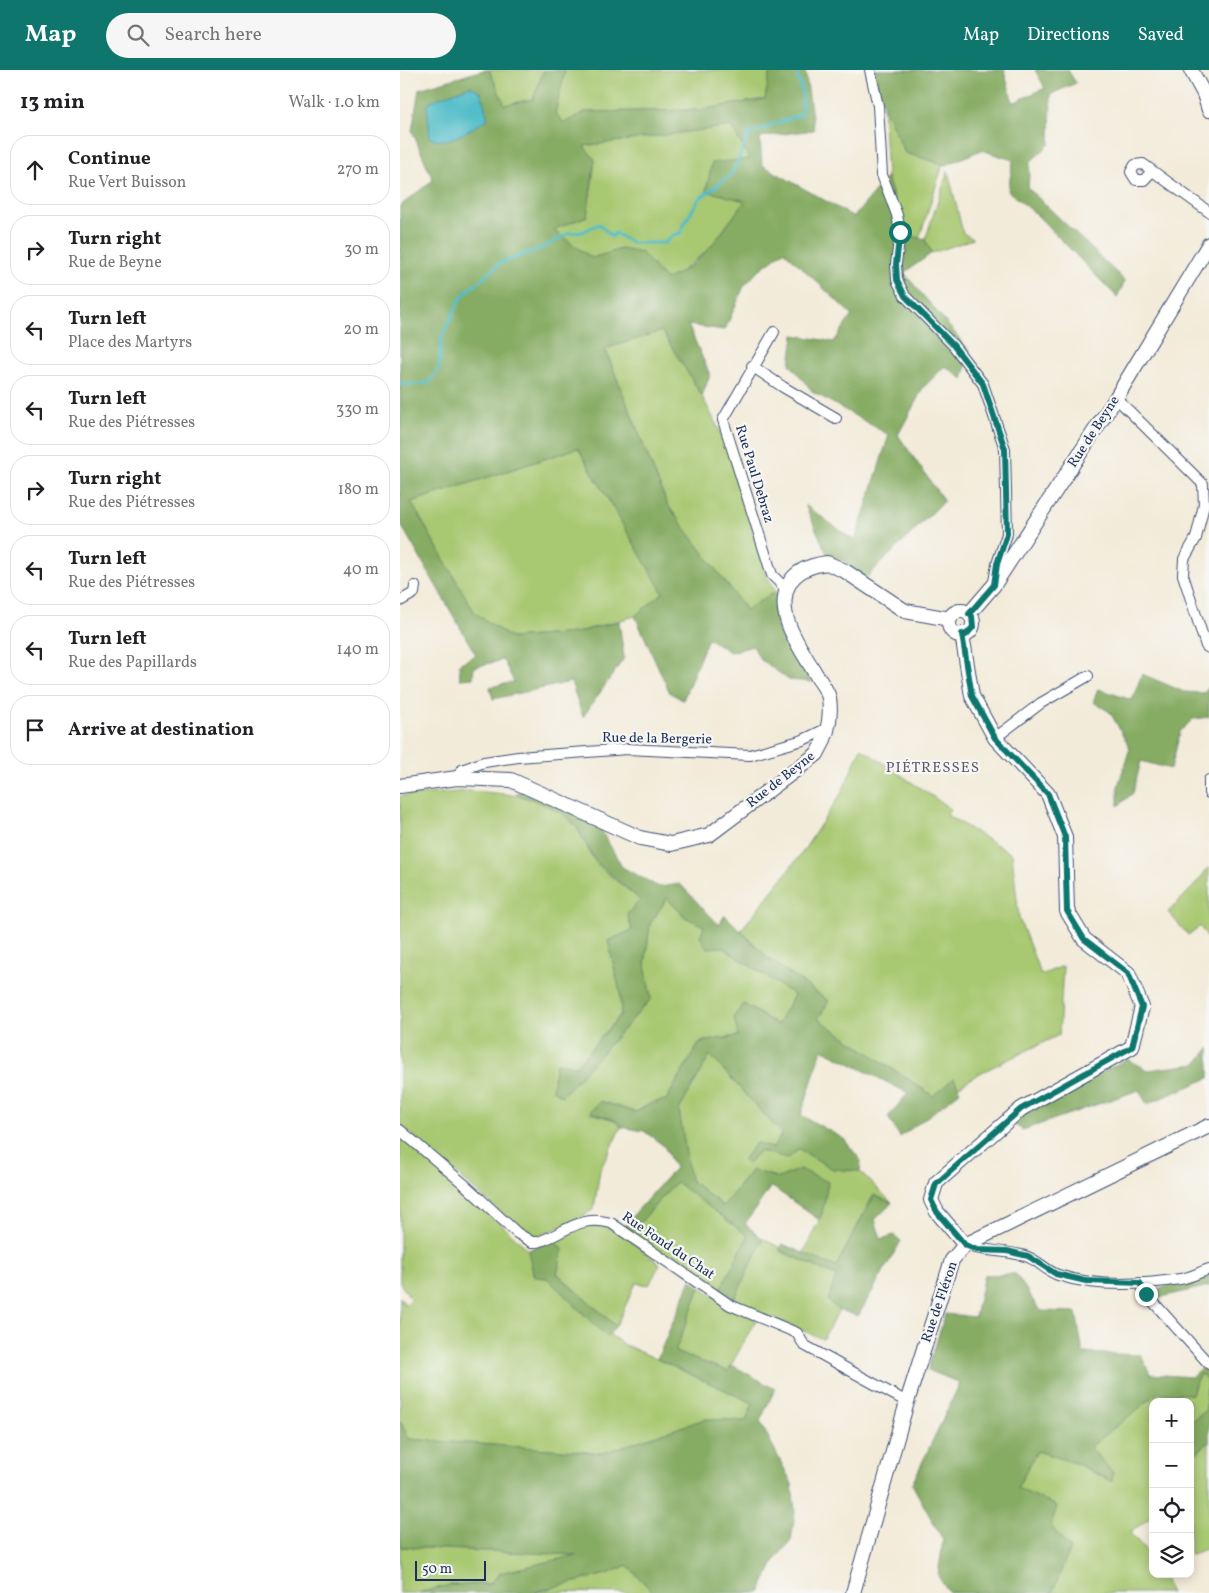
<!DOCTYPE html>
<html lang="en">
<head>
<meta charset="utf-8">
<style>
	body { margin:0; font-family:Vollkorn,serif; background:#f6f6f6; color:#202124 }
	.controls { position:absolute; right:15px; bottom:15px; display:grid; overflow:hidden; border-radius:10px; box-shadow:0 2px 12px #0003 }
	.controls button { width:45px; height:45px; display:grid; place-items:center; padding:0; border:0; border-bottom:1px solid #e0e0e0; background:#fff; color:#202124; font:25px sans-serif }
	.scale { position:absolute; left:15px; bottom:12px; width:71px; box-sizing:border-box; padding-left:5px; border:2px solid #1b2f5e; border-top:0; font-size:14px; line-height:18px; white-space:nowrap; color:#1b2f5e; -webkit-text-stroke:4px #f6f6f2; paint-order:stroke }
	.stop { position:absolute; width:15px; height:15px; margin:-11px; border:4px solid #0f766e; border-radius:50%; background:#fff }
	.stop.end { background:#0f766e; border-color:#fff; box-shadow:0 1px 5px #0008 }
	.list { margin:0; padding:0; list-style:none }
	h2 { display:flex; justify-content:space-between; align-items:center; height:65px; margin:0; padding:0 20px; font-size:21px }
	h2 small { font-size:16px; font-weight:400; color:#757577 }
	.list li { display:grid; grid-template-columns:32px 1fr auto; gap:15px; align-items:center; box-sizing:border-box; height:70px; margin:0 10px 10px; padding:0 10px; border:1px solid #e0e0e0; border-radius:20px }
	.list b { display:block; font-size:19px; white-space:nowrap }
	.list p { margin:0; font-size:16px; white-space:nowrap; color:#757577 }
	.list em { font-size:16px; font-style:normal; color:#757577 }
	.icon { flex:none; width:28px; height:28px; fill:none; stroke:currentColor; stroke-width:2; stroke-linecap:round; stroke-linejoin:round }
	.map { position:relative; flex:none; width:809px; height:1523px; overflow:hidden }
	header { display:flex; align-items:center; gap:30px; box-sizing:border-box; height:70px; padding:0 25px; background:#0f766e; color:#fff }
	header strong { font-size:24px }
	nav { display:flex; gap:28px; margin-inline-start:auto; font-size:18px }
	.search { width:350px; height:45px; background:#f6f6f6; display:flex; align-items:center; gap:12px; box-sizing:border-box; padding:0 18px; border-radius:28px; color:#757577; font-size:19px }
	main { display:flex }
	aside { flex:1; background:#fff }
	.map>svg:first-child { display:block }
	.green { fill:#a8c871; stroke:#627c68 }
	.forest { fill:#86ac63; stroke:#506e60; fill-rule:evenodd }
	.water { fill:#4ebcc7; stroke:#347692 }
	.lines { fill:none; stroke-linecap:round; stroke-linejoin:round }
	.stream { stroke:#4ebcc7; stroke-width:3 }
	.minor-casing { stroke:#3b4b70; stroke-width:12 }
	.tertiary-casing { stroke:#3b4b70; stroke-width:16 }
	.minor { stroke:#fff; stroke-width:10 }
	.tertiary { stroke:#fff; stroke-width:14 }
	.route { stroke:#0f766e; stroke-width:6 }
	.labels { text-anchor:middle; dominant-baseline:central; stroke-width:4.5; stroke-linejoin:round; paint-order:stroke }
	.street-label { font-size:14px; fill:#1b2f5e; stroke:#f6f6f2 }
	.neighbourhood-label { font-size:15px; letter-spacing:1px; fill:#625a71; stroke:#f6f6f2 }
</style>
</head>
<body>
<header>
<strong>Map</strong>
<div class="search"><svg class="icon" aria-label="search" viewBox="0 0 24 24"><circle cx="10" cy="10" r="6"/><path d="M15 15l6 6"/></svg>Search here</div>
<nav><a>Map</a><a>Directions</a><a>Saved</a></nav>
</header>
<main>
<aside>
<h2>13 min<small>Walk · 1.0 km</small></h2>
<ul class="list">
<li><svg class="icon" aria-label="ahead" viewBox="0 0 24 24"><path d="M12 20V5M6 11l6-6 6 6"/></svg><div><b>Continue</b><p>Rue Vert Buisson</p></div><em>270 m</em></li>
<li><svg class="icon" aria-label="right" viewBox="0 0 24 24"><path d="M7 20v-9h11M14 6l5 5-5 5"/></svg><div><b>Turn right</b><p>Rue de Beyne</p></div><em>30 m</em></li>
<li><svg class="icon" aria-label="left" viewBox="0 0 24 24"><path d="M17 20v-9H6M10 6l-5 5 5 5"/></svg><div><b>Turn left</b><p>Place des Martyrs</p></div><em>20 m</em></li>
<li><svg class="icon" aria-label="left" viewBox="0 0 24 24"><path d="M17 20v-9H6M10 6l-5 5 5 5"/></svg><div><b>Turn left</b><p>Rue des Piétresses</p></div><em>330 m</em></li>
<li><svg class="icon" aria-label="right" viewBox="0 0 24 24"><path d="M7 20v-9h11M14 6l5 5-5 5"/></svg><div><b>Turn right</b><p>Rue des Piétresses</p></div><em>180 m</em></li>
<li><svg class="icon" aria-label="left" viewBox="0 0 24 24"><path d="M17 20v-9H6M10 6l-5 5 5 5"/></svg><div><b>Turn left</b><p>Rue des Piétresses</p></div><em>40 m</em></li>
<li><svg class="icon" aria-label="left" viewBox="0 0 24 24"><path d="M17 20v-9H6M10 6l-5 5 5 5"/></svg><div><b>Turn left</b><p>Rue des Papillards</p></div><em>140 m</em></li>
<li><svg class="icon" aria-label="arrive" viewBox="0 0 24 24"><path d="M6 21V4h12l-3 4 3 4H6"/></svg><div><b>Arrive at destination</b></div></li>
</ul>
</aside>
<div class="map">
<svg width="809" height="1523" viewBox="0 0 809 1523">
	<rect width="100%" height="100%" fill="#f6f6f2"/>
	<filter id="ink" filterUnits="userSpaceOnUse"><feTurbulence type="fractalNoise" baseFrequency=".02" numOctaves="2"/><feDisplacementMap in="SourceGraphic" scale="10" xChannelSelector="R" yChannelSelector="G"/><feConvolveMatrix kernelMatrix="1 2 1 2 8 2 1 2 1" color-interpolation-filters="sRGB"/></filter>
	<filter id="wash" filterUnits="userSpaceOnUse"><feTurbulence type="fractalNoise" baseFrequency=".0096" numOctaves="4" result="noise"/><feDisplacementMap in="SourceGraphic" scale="20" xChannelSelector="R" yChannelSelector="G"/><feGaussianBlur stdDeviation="1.12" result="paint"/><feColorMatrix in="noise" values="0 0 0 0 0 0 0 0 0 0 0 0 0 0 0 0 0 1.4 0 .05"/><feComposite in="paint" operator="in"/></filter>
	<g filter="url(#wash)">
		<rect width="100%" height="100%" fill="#f3ebd9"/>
		<g class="green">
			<polygon points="89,0 144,0 133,29 104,35"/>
			<polygon points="165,0 370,0 366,29 299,40 185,42 164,53 155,43"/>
			<polygon points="483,35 505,83 543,94 519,169 504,163 487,107"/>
			<polygon points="331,56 350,89 345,131 310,178 277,205 265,210 221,179 192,188 152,160 187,146 195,90 183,76"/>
			<polygon points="548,101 563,163 573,169 532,183 525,170"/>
			<polygon points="262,261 302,326 327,376 366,504 376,523 369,525 346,540 267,434 205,278"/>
			<polygon points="178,378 263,523 235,546 175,563 111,568 74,543 11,432"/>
			<polygon points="461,678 551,739 547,745 612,784 619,848 641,905 663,896 659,965 578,1004 558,1017 554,1008 533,1026 418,949 428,931 369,889 341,860 402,783 442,722"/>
			<path d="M70 721C107 724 151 725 176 756 184 766 187 779 194 790 204 803 227 818 240 830L232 860 208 871 220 922 221 944 176 996 162 1026 251 929 245 895 250 854 267 828 285 847 304 856 322 877 395 925 378 955 344 934 338 966 300 972 266 1030 252 1033 235 1042 200 1031 190 1043 215 1050 221 1057 200 1100 194 1139 177 1150 136 1167 122 1161 0 1055V726Z"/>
			<polygon points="809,797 809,871 800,856 788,865 768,842 794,816"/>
			<polygon points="310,985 382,1064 373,1078 356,1073 348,1094 359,1081 388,1088 399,1079 433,1099 460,1101 492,1133 473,1126 436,1197 403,1184 422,1144 400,1099 379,1108 352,1100 323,1136 290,1110 279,1040"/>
			<polygon points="0,1066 60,1114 128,1180 134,1207 147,1208 207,1267 209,1264 223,1274 354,1333 346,1351 305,1349 203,1383 8,1369 0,1351 0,1227 6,1235 11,1229 0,1213"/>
			<polygon points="276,1112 349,1166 318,1224 230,1164"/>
			<polygon points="198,1154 222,1164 260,1194 249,1215 236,1213 216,1256 157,1203 163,1179 152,1170 184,1157"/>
			<polygon points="363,1169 381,1178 380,1181 436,1206 428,1231 439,1240 423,1269 333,1232"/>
			<polygon points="300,1217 356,1250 328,1301 275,1282"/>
			<polygon points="802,1304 807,1310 806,1340 790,1352 790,1332 753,1332 753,1445 730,1463 753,1488 753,1504 765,1504 766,1513 771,1523 652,1523 617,1418 637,1381 678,1394 712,1412 713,1403 690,1377 758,1323 792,1324 797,1308"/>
			<polygon points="809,1372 809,1478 790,1485 790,1388"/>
			<polygon points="0,1477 179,1485 100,1503 90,1514 50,1515 18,1523 0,1523"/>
			<polygon points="227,1495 254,1523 135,1522 210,1503"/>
		</g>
		<g class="forest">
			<path d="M84 0H89L105 35 133 29 144 0H165L155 43 164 53 185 42 299 40 365 29 370 0H405L414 60 360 67 362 95 454 147 487 107 504 163 525 170 532 183 504 203 570 281 563 309 545 296 523 318 498 365 544 431 465 509 444 491 428 486 405 435 455 471 489 365 413 322 390 294 394 265 434 272 452 245 384 181 359 200 344 216 325 260 288 255 310 305 302 326 262 261 205 279 267 434 346 540 369 525 376 523C380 533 375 540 376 550 379 572 400 594 412 612L389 610 360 589 353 576 330 582 308 568 283 630 270 623 235 546 263 523 178 378 11 432 75 543 111 568 175 563 219 551 224 588 183 647 171 612 93 629 90 617 114 612 103 590 74 597 73 608 60 609 59 594 76 585 0 453V136L33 110 12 61 19 19ZM331 56 350 89 312 93 306 121 345 131C323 160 301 198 265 209L242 183 221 179 192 188 153 160 187 146 195 90 184 76Z"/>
			<polygon points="473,0 606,0 604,1 613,33 645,18 635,0 668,0 676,13 651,24 650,74 630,92 628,118 725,211 717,227 635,143 608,121 613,90 581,80 546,95 505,83 483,35"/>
			<polygon points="742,604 784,622 804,623 809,616 809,647 793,649 780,662 771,699 741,691 733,723 718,736 718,716 730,678 710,642 693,632 698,619 732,630"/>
			<polygon points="123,718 199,756 222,797 259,817 280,814 319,855 325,845 369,889 429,931 418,949 533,1026 554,1008 560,1022 500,1067 488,1047 508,1023 422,979 401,1045 444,1069 461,1091 460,1101 433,1099 399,1079 388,1088 359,1081 348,1094 343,1090 356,1073 373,1078 382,1064 310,985 279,1040 290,1110 323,1136 352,1100 379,1108 400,1099 428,1112 422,1144 418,1149 371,1116 345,1154 363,1169 333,1232 318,1224 348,1166 276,1112 230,1164 222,1158 275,1098 264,1076 244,1061 221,1057 215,1050 190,1042 200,1031 235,1042 252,1033 266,1030 300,972 338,966 334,946 344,934 377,955 394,925 322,877 307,878 300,867 304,856 285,847 267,828 250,854 245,895 251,929 162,1026 152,1020 156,993 176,996 221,945 220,922 208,871 232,860 227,844 240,830 195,791 177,758 165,745 142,733 116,724"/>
			<polygon points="809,978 809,1008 747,1034 739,1020 623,1060 612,1053 640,1034 727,989 748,1000 796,994"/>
			<polygon points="474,1125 492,1133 475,1150 481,1169 494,1165 501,1171 458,1246 439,1240 428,1231 436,1206 380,1180 382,1174 436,1197"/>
			<polygon points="152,1170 163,1179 157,1204 216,1256 207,1267 147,1208 134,1207 128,1180"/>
			<polygon points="616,1204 640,1241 676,1242 683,1283 741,1285 750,1304 791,1307 809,1292 809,1372 790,1388 790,1352 806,1340 807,1310 802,1304 797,1308 792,1324 758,1323 690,1377 713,1403 712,1412 678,1394 637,1381 617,1418 657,1436 651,1456 670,1479 652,1523 549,1523 538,1506 543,1470 512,1414 560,1313 528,1300 545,1244 575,1247 584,1205"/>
			<polygon points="809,1204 809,1216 757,1228 755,1220"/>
			<polygon points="291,1210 300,1217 275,1282 328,1301 332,1295 375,1319 360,1351 392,1414 395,1442 391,1471 376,1488 360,1523 254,1523 227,1495 210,1503 136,1522 138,1523 18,1523 50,1515 90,1514 100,1503 177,1485 0,1477 0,1351 9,1369 203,1383 305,1349 346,1351 353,1333 257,1289"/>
		</g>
		<path class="water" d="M70 16 81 22 88 49C71 58 49 77 30 68L27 36 31 31Z"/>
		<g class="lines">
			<polyline class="stream" points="0,312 4,315 29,313 39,297 42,266 62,226 100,193 142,178 169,163 182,162 199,154 212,167 215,163 232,173 265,173 273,165 281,163 283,156 299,129 332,104 349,64 402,44 402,21 396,0"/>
		</g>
	</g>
	<g filter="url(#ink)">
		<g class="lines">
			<defs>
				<g id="minor">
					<polyline points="470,0 478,36 482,105 497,145 500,162 496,194 497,210 505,226 553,275 583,314 605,379 607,464 597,494 594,512"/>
					<polyline points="752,101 744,110 736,110 731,102 735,95 743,94 809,142"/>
					<polyline points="374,262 323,350 372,505 386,519"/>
					<polyline points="352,296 383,317 436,348"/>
					<polyline points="716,328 803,414 804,435 796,468 784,489 783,505 806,576 809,578"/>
					<polyline points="0,531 14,523 15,516"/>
					<polyline points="595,668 641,633 688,606"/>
					<polyline points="57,708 62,700 84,692 118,687 228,679 350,685 403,670 428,658"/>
					<polyline points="809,710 809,723"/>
					<path d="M0 1060 64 1114 117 1163 132 1172H138C166 1163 179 1144 211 1153L330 1235 397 1263 404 1275 507 1332"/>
					<path d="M565 1175C584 1182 605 1180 625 1186 637 1189 646 1201 658 1205 695 1217 742 1215 780 1209 790 1208 800 1202 809 1199"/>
					<polyline points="740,1213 746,1224 809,1294"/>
				</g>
				<g id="tertiary">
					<polyline points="791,0 804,24 809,40"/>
					<circle cx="561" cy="553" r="12"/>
					<polyline points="569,544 594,515 716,328 809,174"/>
					<polyline points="562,564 572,626 595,668 648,724 665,767 667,841 684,869 728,903 742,937 732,977 621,1039 536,1113 531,1130 537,1142 565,1175"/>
					<path d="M0 716 57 708 111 710 240 768 271 774 309 765 417 684C427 667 432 648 429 628 428 622 422 614 418 608 403 581 373 545 389 514 396 500 412 495 427 493L445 501 505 541 550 549"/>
					<polyline points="453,1523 507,1332 552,1190 565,1175 809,1056"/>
				</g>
			</defs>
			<use href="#minor" class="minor-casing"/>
			<use href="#tertiary" class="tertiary-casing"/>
			<use href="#minor" class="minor"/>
			<use href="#tertiary" class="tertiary"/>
		</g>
	</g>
	<g class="lines" filter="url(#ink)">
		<polyline class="route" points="500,162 496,194 497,210 505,226 553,275 583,314 605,379 607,464 597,494 594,515 569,544 572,546 573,557 566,565 562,564 572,626 595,668 648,724 665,767 667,841 684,869 728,903 742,937 732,977 621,1039 536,1114 531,1130 537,1142 565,1175 577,1180 607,1181 628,1186 656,1204 686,1211 740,1213 746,1224"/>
	</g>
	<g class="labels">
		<g class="street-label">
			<text transform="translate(694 362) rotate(-57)">Rue de Beyne</text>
			<text transform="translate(354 404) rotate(73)">Rue Paul Debraz</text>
			<text transform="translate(257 669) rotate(1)">Rue de la Bergerie</text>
			<text transform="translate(381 710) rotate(-38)">Rue de Beyne</text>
			<text transform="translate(268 1176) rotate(34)">Rue Fond du Chat</text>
			<text transform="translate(540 1232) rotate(-71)">Rue de Fléron</text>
		</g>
		<g class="neighbourhood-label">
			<text x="533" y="698">PIÉTRESSES</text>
		</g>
	</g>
</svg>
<div class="controls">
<button>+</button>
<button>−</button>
<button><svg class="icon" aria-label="locate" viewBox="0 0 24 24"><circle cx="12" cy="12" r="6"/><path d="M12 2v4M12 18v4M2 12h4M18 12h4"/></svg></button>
<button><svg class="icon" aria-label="layers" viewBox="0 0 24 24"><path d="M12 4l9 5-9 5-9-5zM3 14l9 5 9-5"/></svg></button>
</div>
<div class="scale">50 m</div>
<div class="stop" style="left:500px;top:162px"></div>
<div class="stop end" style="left:746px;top:1224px"></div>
</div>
</main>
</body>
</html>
